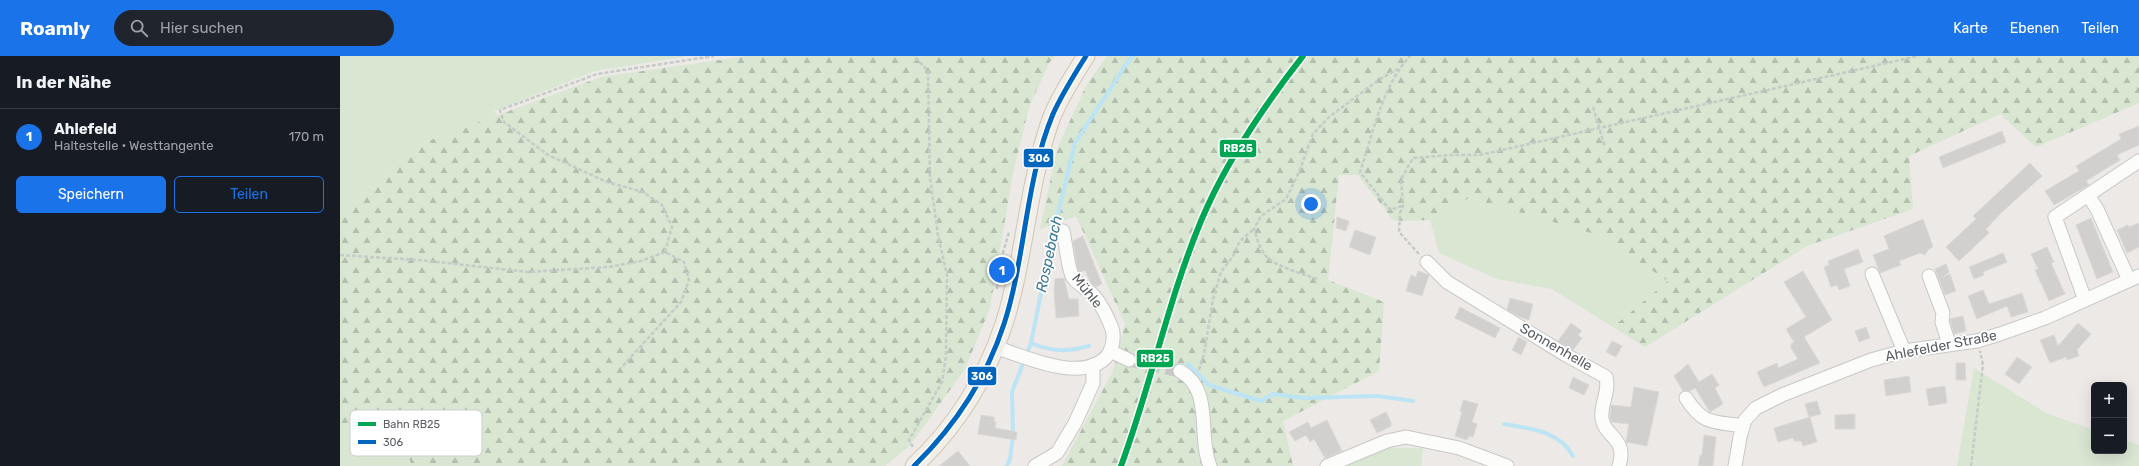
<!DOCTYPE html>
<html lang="de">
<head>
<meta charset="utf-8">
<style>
	body { margin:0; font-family:Rubik,sans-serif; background:#20242c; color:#f1f3f6 }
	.controls { position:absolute; right:12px; bottom:12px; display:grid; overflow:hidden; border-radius:6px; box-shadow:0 4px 16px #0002 }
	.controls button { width:36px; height:36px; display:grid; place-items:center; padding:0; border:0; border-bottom:1px solid #363941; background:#171b24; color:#f1f3f6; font:20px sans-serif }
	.you { position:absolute; left:971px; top:148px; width:14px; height:14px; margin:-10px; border:3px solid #fff; border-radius:50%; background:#1a73e8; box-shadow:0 0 0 6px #1a73e833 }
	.badge { display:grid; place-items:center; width:26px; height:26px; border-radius:50%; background:#1a73e8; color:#fff; font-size:13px; font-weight:700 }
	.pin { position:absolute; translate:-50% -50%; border:2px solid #fff; box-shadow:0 1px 4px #0006 }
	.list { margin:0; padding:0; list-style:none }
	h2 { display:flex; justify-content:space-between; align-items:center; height:52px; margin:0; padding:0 16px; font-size:17px }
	h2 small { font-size:13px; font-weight:400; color:#9ea1a6 }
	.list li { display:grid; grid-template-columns:26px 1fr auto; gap:12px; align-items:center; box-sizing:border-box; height:56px; padding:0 16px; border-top:1px solid #363941 }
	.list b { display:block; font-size:15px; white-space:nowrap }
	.list p { margin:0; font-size:13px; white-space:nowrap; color:#9ea1a6 }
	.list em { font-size:13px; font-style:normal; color:#9ea1a6 }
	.actions { display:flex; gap:8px; padding:12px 16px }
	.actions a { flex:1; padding:9px 0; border:1px solid #1a73e8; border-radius:6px; text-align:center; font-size:14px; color:#1a73e8 }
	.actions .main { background:#1a73e8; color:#fff }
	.icon { flex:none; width:22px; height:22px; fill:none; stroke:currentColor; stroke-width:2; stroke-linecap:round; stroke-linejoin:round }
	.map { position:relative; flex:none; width:1799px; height:410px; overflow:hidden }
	header { display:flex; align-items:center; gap:24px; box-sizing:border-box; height:56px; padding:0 20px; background:#1a73e8; color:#fff }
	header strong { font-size:19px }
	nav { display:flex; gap:22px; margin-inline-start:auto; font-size:14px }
	.search { width:280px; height:36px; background:#20242c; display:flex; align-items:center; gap:10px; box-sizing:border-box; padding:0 14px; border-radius:22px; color:#9ea1a6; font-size:15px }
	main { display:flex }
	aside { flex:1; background:#171b24 }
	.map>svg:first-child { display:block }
	.green { fill:#d8e6d2 }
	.forest { fill:url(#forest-firs) }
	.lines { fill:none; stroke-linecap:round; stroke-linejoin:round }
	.stream { stroke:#bce4f4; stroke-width:4 }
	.building { fill:#d2d0cf; stroke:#dbd8d6 }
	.minor-tunnel { stroke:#c8c7c6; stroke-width:13; stroke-dasharray:13 6; stroke-linecap:butt }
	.minor-casing { stroke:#c8c8c8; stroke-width:15 }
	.major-casing { stroke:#d2c5b5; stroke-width:19 }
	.path { stroke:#c7cbc8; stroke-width:2.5; stroke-dasharray:4 2; stroke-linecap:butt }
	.minor { stroke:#fcfcfb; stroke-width:13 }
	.major { stroke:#f2eee8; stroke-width:17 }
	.bus-1-casing { stroke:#fff; stroke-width:8 }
	.bus-1 { stroke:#0065bd; stroke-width:5 }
	.rail-1-casing { stroke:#fff; stroke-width:9 }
	.rail-1 { stroke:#00a651; stroke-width:6 }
	.labels { text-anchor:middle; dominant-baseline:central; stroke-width:3.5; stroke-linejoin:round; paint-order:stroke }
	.street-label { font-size:14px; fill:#5c6064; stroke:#fff }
	.water-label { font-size:15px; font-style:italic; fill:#3f799a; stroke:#fff }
	.key { fill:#fff; stroke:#cecfd0; stroke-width:1 }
	.key-label { font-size:11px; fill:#5c6064 }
	.line-badge { stroke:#fff; stroke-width:1.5 }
	.badge-label { font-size:11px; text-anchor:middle; font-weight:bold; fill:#fff }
</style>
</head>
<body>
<header>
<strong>Roamly</strong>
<div class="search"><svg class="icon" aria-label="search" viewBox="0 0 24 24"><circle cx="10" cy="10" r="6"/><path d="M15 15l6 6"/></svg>Hier suchen</div>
<nav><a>Karte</a><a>Ebenen</a><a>Teilen</a></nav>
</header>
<main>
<aside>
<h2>In der Nähe<small></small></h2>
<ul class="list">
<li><span class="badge">1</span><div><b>Ahlefeld</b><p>Haltestelle · Westtangente</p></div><em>170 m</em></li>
</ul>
<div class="actions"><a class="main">Speichern</a><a>Teilen</a></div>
</aside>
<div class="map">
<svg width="1799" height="410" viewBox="0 0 1799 410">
	<defs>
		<pattern id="forest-firs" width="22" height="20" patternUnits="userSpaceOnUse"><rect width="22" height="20" fill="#d8e6d2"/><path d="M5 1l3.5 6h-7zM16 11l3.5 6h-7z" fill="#b2beae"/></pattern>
	</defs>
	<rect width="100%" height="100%" fill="#ece9e6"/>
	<g class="green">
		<polygon points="0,0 348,0 255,15 154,55 158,59 77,89 0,163"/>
		<polygon points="1129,142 1258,179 1328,225 1273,271 1212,233 1157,223 1099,197 1090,164"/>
		<polygon points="1634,312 1706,357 1754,374 1754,395 1784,395 1784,384 1799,389 1799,410 1617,410"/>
		<polygon points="49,353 72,410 0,410 0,369"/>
		<polygon points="1040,392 1083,392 1081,410 1002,410"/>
	</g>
	<g class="forest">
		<polygon points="407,0 715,0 709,7 689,51 673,117 650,252 625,313 571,388 545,410 72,410 49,353 0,369 0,163 77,89 261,21"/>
		<polygon points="767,0 1799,0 1799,47 1696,91 1660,58 1569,100 1573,153 1467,190 1305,291 1273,271 1328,225 1258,179 1129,142 1090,164 1054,165 1018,119 999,119 988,224 1044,246 1039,315 943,365 953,410 722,410 773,315 785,268 736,160 700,173 717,93 746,30"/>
	</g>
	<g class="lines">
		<g class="stream">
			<path d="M691 287C712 296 727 296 749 290"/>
			<polyline points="848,308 869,329 921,345 933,338 963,342 1038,340 1073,345"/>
			<path d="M1164 368C1190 373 1219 374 1233 400"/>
			<polyline points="667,410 670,403 673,379 672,336 691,287 711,187 735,87 787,7 793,0"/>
		</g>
	</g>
	<g class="building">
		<polygon points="1799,70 1799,89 1777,99 1780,104 1746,125 1749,129 1714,149 1705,135 1739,115 1736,110 1781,83 1779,78"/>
		<polygon points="1662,75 1666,86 1603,112 1599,101"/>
		<polygon points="1690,107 1702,120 1661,157 1646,173 1649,177 1619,205 1606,191 1636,163 1633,160"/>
		<polygon points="997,161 1009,165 1006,175 996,172"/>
		<polygon points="1751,162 1773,216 1757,223 1736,169"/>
		<polygon points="1583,163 1593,191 1588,194 1585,199 1580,197 1559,205 1561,209 1540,217 1533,199 1549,193 1544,180"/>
		<polygon points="1799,167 1799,191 1787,197 1777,174 1788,169 1789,171"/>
		<polygon points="1015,174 1036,181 1030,199 1009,191"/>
		<polygon points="743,180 762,228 756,231 750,226 745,214 739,217 737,210 733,185"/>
		<polygon points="1707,191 1714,206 1711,207 1725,238 1709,245 1695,214 1698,213 1691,198"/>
		<polygon points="1518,193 1523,206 1504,213 1510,230 1499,234 1497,229 1491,231 1484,211 1489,209 1488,205"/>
		<polygon points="1663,197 1667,206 1643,216 1644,219 1634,223 1629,211"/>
		<polygon points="1606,208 1609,216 1603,221 1610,218 1616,235 1605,239 1595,213"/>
		<polygon points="1078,215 1089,219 1082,240 1066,235 1071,219 1076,221"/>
		<polygon points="1463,215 1492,264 1464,281 1480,307 1424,331 1417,316 1437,307 1438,312 1458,303 1451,292 1451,288 1454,286 1446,273 1466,261 1444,226"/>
		<polygon points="724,222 729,243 738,243 739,260 716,262 714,234 715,223"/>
		<polygon points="1643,234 1649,248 1682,237 1688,256 1671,261 1667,250 1637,263 1628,240"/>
		<polygon points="1170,242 1193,248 1189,264 1180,261 1167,254"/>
		<polygon points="1120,251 1160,272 1155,282 1115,262"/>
		<polygon points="1623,260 1626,275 1614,278 1610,263"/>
		<polygon points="1231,267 1242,275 1238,279 1242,282 1233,294 1218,285"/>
		<polygon points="1738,267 1751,278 1737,294 1739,300 1727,304 1726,301 1710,307 1700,284 1714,279 1718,290"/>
		<polygon points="1526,271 1530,282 1519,286 1515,275"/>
		<polygon points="1179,281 1187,286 1181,299 1172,294"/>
		<polygon points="1272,285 1282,290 1276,301 1266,296"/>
		<polygon points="1677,301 1692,311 1679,328 1665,318"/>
		<polygon points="1616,307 1625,307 1626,324 1616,324"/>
		<polygon points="1348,308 1359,326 1372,318 1379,329 1375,332 1383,348 1370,356 1355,332 1350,335 1343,335 1334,320"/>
		<polygon points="1569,320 1571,336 1546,340 1544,324"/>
		<polygon points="1233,321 1249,329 1244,339 1229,332"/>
		<polygon points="1605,330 1607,347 1589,350 1586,333"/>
		<polygon points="1294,331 1319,336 1307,390 1286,386 1289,368 1272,366 1270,362 1271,349 1291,351"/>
		<polygon points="1123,344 1138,348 1132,366 1137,368 1133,381 1129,380 1127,384 1115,380 1122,356 1120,355"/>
		<polygon points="1477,345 1481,358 1469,361 1465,348"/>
		<polygon points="1046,356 1051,366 1051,370 1037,377 1030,364"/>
		<polygon points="1515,358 1515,373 1495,373 1495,359"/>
		<polygon points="641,359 654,361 654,365 656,366 655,372 677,376 676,384 638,378"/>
		<polygon points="1470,361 1477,386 1463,390 1461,385 1454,385 1453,382 1438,386 1434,372"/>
		<polygon points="987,364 1002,395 985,402 974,383 970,386 966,379 955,385 949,376 968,366 971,372"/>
		<polygon points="1364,379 1376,381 1373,410 1358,410 1360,399 1362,399"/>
		<polygon points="618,395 630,410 599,410"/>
	</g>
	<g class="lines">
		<polyline class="minor-tunnel" points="789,304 840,315"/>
		<defs>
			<g id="minor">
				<polyline points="1748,139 1757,153 1789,224"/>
				<path d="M1087 206 1107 226 1226 299 1266 321C1270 336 1260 348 1262 363 1265 381 1288 382 1279 410"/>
				<polyline points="1532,218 1564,295"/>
				<polyline points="1589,220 1603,257 1602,266 1609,288"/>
				<polyline points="1745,244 1715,161 1799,105"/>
				<path d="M655 291C683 300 744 329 768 299 773 292 775 278 771 270 767 260 761 248 754 240 748 233 733 226 731 217 727 204 726 189 723 175"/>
				<polyline points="770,295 789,304"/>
				<path d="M840 315C874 334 857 379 870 410"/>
				<path d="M1346 342C1364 370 1373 365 1403 370"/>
				<polyline points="695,410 717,397 735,367 753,327 753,309"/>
				<polyline points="987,410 1047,385 1066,381 1119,392 1167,410"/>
				<polyline points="1395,410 1400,381 1405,364 1416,352 1442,339 1531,304 1564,295 1637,285 1660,278 1705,262 1799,220"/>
			</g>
			<path id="major" d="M574 410C616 371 646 322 664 268 685 202 687 132 710 66 717 45 734 19 746 0"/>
		</defs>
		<use href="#minor" class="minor-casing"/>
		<use href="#major" class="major-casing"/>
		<g class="path">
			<polyline points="1253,51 1265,91"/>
			<path d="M1062 150 1050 154 1020 116C1033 78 1042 30 1070 0"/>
			<polyline points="325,196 332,171 322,149 303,136 267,126 208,99 164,66 160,54 257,18 374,0"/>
			<polyline points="1079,198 1059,176 1060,157 1063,150 1061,123 1073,102 1110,99 1140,99 1578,0"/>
			<polyline points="0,199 79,204 188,216 269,211 301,205 325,196 344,206 349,224 341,246 281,312"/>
			<path d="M977 223C964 218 933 210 925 199 919 191 917 182 914 173L921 160 946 143 959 116 973 78 989 61 1040 23 1058 13"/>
			<polyline points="657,233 657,218 669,176"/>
			<polyline points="859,314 864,298 873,243 881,216 893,200 900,185 914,173"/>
			<polyline points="573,391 569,384 602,326 606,300 607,219 598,179 590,121 588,15 574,0"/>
			<polyline points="1631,410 1643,309 1640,295"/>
		</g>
		<use href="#minor" class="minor"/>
		<use href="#major" class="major"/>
		<defs>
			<path id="bus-1" d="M574 410C615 370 646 323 664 268 686 200 685 125 713 58 722 38 734 19 746 0"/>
		</defs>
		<use href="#bus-1" class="bus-1-casing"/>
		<use href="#bus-1" class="bus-1"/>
		<defs>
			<path id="rail-1" d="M781 410C811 329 828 244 861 165 886 105 923 51 963 0"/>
		</defs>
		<use href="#rail-1" class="rail-1-casing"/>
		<use href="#rail-1" class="rail-1"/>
	</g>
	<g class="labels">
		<g class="street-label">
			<text transform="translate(747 235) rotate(51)">Mühle</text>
			<text transform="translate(1601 290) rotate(-11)">Ahlefelder Straße</text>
			<text transform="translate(1216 291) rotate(30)">Sonnenhelle</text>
		</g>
		<g class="water-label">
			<text transform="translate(709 198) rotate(-78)">Rospebach</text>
		</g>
	</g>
	<rect x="10" y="354" width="132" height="46" rx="6" class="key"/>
	<rect x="18" y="366" width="18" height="4" fill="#00a651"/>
	<rect x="18" y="384" width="18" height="4" fill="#0065bd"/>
	<g class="key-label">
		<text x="43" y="372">Bahn RB25</text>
		<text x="43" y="390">306</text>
	</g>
	<g class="line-badge">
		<rect x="879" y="83" width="38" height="19" rx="4" fill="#00a651"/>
		<rect x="683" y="92" width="31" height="20" rx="4" fill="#0065bd"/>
		<rect x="796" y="293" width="38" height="19" rx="4" fill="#00a651"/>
		<rect x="627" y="310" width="30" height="20" rx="4" fill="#0065bd"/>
	</g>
	<g class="badge-label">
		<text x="898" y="96">RB25</text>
		<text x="699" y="106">306</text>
		<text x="815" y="306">RB25</text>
		<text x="642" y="324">306</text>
	</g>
</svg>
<div class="controls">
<button>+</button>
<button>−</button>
</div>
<div class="you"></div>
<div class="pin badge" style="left:662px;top:214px">1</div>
</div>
</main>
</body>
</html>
